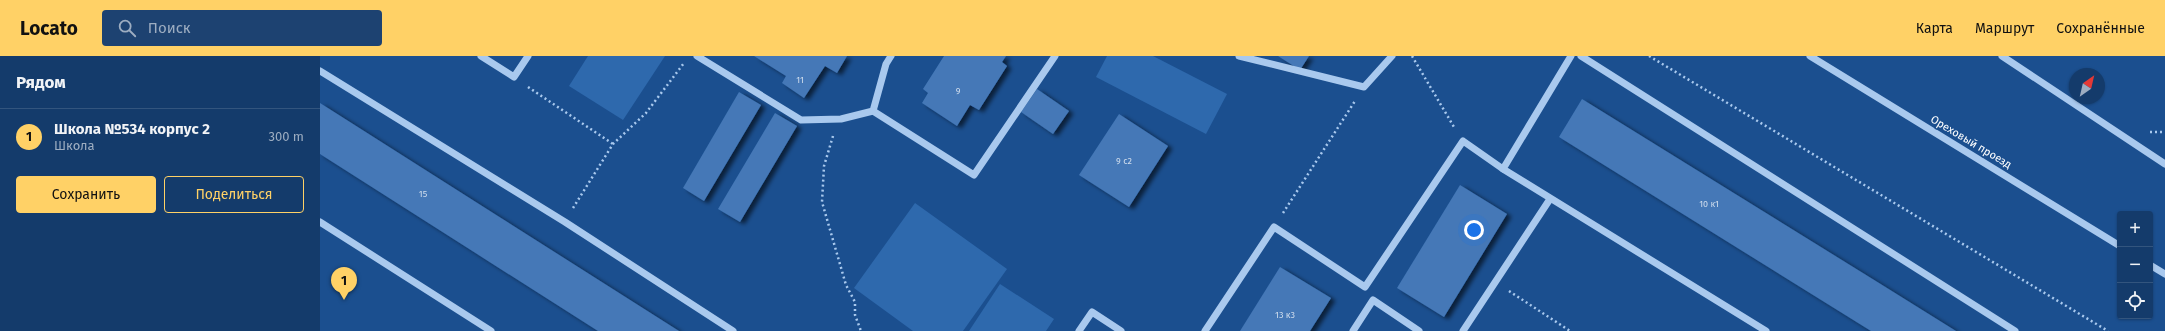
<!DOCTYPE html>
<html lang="ru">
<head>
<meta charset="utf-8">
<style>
	body { margin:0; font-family:"Fira Sans",sans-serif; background:#1d4271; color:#f1f3f6 }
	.controls { position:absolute; right:12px; bottom:12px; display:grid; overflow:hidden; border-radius:4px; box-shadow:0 1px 3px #0004 }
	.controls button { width:36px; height:36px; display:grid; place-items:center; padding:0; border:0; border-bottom:1px solid #33557e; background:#143b6b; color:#f1f3f6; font:20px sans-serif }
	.compass { position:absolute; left:1749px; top:12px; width:36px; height:36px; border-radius:50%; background:#143b6b; box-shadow:0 1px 3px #0004; rotate:34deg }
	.you { position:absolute; left:1154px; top:174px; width:14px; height:14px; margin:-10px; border:3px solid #fff; border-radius:50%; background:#1a73e8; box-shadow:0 0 0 6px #1a73e833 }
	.badge { display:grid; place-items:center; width:26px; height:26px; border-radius:50%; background:#ffd166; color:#111; font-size:13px; font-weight:700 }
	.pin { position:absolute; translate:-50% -33px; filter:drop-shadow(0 1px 2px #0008) }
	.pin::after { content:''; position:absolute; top:21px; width:14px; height:12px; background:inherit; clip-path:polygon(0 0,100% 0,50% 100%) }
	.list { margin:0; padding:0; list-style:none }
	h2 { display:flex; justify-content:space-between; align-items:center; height:52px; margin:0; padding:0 16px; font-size:17px }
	h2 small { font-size:13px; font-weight:400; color:#9dadc1 }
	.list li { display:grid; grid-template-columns:26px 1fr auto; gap:12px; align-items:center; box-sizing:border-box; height:56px; padding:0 16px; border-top:1px solid #33557e }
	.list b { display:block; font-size:15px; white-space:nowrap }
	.list p { margin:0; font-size:13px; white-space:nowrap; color:#9dadc1 }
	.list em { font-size:13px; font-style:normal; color:#9dadc1 }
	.actions { display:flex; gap:8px; padding:12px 16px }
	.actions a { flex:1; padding:9px 0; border:1px solid #ffd166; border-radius:4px; text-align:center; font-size:14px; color:#ffd166 }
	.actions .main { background:#ffd166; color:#111 }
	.icon { flex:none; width:22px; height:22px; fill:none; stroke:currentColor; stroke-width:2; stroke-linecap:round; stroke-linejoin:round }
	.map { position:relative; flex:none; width:1845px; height:275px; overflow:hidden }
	header { display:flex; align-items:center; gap:24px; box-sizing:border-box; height:56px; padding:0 20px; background:#ffd166; color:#111 }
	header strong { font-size:19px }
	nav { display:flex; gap:22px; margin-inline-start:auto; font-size:14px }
	.search { width:280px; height:36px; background:#1d4271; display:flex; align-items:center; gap:10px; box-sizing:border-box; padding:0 14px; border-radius:4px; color:#9dadc1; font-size:15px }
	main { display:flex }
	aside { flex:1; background:#143b6b }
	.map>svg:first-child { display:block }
	.green { fill:#2e69ad }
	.building { fill:#4478b7; filter:url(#shadow) }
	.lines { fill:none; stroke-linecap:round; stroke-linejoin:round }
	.path { stroke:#a9c9ee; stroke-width:2.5; stroke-dasharray:2 3; stroke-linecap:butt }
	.minor { stroke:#a9c9ee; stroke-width:7 }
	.labels { text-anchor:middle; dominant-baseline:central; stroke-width:3; stroke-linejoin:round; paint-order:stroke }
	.number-label { font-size:9px; fill:#d0dded }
	.street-label { font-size:11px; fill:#fff; stroke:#1b4f8f }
</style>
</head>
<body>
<header>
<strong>Locato</strong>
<div class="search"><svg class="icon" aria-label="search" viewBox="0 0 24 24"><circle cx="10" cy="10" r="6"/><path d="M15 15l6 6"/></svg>Поиск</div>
<nav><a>Карта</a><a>Маршрут</a><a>Сохранённые</a></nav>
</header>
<main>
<aside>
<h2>Рядом<small></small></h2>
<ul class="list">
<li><span class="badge">1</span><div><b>Школа №534 корпус 2</b><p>Школа</p></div><em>300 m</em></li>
</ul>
<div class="actions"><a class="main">Сохранить</a><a>Поделиться</a></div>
</aside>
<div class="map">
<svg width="1845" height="275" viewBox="0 0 1845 275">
	<defs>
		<filter id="shadow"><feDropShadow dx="4.5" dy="2.5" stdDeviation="2" flood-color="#0009"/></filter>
	</defs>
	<rect width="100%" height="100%" fill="#1b4f8f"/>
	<g class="green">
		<polygon points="268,0 345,0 303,64 249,30"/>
		<polygon points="787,0 833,0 907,38 886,78 776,21"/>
		<polygon points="595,147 687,213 643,275 593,275 534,232"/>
		<polygon points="680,228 734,263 726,275 649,275"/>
	</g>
	<g class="building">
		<polygon points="434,0 527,0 517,17 505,10 484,42 462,27 466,20"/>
		<polygon points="624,0 686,0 682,6 687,10 659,54 650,49 637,70 602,47 608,37 603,33"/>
		<polygon points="958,0 989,0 980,14"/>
		<polygon points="717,33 749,55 733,78 701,56"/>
		<polygon points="419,36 441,49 384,145 363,132"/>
		<polygon points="1262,43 1559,227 1636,275 1551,275 1239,81"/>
		<polygon points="0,47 181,162 359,275 278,275 0,98"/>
		<polygon points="455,57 477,70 420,166 398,153"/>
		<polygon points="799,58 848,90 809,151 759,119"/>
		<polygon points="1140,129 1187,158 1124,261 1077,232"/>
		<polygon points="960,211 1011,242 990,275 920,275"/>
	</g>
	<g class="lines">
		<g class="path">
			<polyline points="1092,0 1134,71"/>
			<polyline points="1329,0 1788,275"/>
			<polyline points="208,31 293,88"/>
			<polyline points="1830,76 1845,76"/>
			<polyline points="513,80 504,110 502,146 526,229 535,246 535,259 541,275"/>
			<polyline points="253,152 293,88 326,57 364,7"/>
			<polyline points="963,157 1035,45"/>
			<polyline points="1189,235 1250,275"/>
		</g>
		<g class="minor">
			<polyline points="161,0 194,21 208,0"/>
			<polyline points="377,0 481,64 521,63 553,55 566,8 571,0"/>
			<polyline points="919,0 1044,31 1072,0"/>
			<polyline points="1251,0 1183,113 1446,275"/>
			<polyline points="1261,0 1695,275"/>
			<polyline points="1490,0 1800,190"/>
			<polyline points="1682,0 1845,108"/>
			<polyline points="0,15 245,166 413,275"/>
			<polyline points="553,55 654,119 735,0"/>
			<polyline points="0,166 171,275"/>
			<polyline points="1830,209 1845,218"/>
			<polyline points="759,275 772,256 801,275"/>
			<polyline points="885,275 954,171 1045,231 1143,85 1183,113"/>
			<polyline points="1033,275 1053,244 1099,275"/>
			<polyline points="1143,275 1230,143"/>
		</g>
	</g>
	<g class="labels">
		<g class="number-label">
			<text x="480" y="24">11</text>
			<text x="638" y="35">9</text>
			<text x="804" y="105">9 с2</text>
			<text x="103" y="138">15</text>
			<text x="1389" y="148">10 к1</text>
			<text x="965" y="259">13 к3</text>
		</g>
		<g class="street-label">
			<text transform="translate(1651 86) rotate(31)">Ореховый проезд</text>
		</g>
	</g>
</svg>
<div class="controls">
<button>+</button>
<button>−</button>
<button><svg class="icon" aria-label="locate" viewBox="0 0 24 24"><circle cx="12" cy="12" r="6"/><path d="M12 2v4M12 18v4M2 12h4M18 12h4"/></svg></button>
</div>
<svg class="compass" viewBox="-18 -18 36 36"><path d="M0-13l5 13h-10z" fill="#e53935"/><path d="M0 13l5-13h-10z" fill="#9dadc1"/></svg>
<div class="you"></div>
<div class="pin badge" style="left:24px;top:244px">1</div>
</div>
</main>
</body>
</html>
